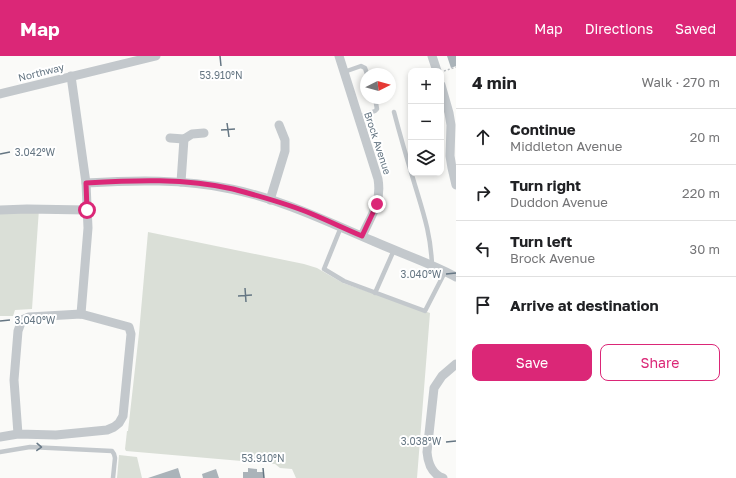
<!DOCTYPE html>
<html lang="en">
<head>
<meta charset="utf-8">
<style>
	body { margin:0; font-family:"Golos Text",sans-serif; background:#f6f6f6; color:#202124 }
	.controls { position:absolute; right:12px; top:12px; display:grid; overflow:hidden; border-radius:8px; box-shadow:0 2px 6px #0003 }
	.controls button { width:36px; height:36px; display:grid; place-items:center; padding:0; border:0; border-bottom:1px solid #e0e0e0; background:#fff; color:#202124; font:20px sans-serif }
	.compass { position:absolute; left:360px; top:12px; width:36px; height:36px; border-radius:50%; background:#fff; box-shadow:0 2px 6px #0003; rotate:84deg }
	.stop { position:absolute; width:12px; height:12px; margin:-9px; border:3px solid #db2777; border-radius:50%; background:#fff }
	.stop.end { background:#db2777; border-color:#fff; box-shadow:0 1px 4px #0008 }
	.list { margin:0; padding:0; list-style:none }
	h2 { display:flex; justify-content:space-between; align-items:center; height:52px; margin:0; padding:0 16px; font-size:17px }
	h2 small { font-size:13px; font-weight:400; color:#757577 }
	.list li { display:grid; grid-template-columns:26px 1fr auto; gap:12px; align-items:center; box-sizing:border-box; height:56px; padding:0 16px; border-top:1px solid #e0e0e0 }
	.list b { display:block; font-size:15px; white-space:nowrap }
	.list p { margin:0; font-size:13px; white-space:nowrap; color:#757577 }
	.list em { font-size:13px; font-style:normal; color:#757577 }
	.actions { display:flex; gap:8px; padding:12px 16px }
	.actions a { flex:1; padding:9px 0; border:1px solid #db2777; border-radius:8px; text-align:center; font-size:14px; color:#db2777 }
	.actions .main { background:#db2777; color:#fff }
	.icon { flex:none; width:22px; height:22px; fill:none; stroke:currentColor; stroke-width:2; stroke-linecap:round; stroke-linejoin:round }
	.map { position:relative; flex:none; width:456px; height:422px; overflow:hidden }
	header { display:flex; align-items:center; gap:24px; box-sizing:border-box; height:56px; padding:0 20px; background:#db2777; color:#fff }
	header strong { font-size:19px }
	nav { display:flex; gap:22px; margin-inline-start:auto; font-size:14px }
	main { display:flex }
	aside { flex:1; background:#fff }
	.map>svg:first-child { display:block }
	.green { fill:#dadfd7 }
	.building { fill:#aab3b9 }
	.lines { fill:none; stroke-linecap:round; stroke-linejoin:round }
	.path { stroke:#bbbfc2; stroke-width:1.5; stroke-dasharray:2 2; stroke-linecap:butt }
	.lane { stroke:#c3c8cc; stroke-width:4.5 }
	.street { stroke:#c3c8cc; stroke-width:9 }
	.oneway { stroke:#6a7a87 }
	.route { stroke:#db2777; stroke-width:5 }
	.ticks { fill:none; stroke:#657683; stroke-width:1.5 }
	.labels { text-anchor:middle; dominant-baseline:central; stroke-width:4; stroke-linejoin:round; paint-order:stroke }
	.street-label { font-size:10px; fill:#657683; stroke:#fff }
	.ticks-label { font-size:10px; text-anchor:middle; fill:#657683; stroke:#fff; stroke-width:4; stroke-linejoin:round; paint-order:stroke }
</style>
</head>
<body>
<header>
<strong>Map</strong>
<nav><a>Map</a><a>Directions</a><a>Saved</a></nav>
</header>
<main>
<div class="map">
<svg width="456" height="422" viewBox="0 0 456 422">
	<rect width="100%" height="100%" fill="#fafaf8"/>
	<g class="green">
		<polygon points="39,153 32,253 15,254 13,260 0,260 0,154"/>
		<polygon points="148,176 304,208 317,212 343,227 430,257 417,422 296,422 292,413 280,412 275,408 126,395 125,393 127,375 128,375 139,277"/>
		<polygon points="119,399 137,401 142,422 117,422"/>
	</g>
	<g class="building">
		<polygon points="447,0 456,0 456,10 451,12"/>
		<polygon points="178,412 181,422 148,422"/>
		<polygon points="248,412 257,413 257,416 264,416 264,422 243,422 243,416 248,416"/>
		<polygon points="216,413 219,422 203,422 202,418"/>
	</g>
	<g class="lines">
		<polyline class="path" points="444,15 456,11"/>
		<g class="lane">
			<polyline points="344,16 361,10 365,12 367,18"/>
			<path d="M394 56C400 79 407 103 414 126 423 156 431 178 432 210"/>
			<polyline points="358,61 375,55 377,53 375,42"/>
			<polyline points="341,171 324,213 344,225 425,255 445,216"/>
			<polyline points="375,237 394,194"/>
			<polyline points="0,396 30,391 112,395 114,398 115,402 113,422"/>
		</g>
		<g class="street">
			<path d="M339 0 378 123C382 146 371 160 362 180"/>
			<polyline points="432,0 437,15"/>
			<polyline points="71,20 86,127 88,172 81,258"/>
			<polyline points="441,29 449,57 451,69 450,100 452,112 456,129"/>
			<polyline points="0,38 156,0"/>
			<polyline points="170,82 184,83 192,78 204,77"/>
			<polyline points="181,126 184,83"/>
			<path d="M86 127C135 124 183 123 231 133 281 143 326 165 373 185 400 197 430 207 456 221"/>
			<polyline points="270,144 285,95 285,84 279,69"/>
			<polyline points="0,154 27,153 87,154"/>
			<polyline points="0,381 18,378 56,379 107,374 114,371 119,367 123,360 131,278 129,271 81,258 29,261 22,264 18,275 14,324 18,378"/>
			<path d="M443 422C432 418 428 408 427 396L434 332 442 320 456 308"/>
		</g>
	</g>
	<defs><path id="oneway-chevron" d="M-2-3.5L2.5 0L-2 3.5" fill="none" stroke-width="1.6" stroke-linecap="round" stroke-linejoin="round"/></defs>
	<use class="oneway" href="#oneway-chevron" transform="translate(39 391) rotate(2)"/>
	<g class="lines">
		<path class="route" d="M87 154 86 127C135 124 185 122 233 133 259 140 286 147 312 158 329 165 345 173 362 180L377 148"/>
	</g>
	<path class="ticks" d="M220 0 221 10M227 67 229 81M221 74 235 73M0 98 10 96M446 218 456 217M245 232 246 246M238 240 252 239M0 265 10 264M446 386 456 385M263 412 264 422"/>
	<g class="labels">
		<g class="street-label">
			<text transform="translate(41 16) rotate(-14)">Northway</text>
			<text transform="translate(378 87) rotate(72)">Brock Avenue</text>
		</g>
	</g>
	<g class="ticks-label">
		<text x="221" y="23">53.910°N</text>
		<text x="35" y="100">3.042°W</text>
		<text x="421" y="222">3.040°W</text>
		<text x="35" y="268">3.040°W</text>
		<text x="421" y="389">3.038°W</text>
		<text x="263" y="406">53.910°N</text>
	</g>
</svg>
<div class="controls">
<button>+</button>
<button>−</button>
<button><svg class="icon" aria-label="layers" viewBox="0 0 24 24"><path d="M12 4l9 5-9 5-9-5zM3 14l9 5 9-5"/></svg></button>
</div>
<svg class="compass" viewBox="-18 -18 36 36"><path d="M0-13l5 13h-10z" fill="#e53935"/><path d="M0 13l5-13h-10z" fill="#757577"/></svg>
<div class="stop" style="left:87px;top:154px"></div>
<div class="stop end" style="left:377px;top:148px"></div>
</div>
<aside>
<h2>4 min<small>Walk · 270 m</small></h2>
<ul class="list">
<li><svg class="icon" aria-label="ahead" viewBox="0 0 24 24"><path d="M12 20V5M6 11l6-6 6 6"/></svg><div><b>Continue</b><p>Middleton Avenue</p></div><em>20 m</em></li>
<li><svg class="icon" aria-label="right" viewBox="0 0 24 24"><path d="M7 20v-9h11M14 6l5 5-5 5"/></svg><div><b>Turn right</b><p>Duddon Avenue</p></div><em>220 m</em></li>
<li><svg class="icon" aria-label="left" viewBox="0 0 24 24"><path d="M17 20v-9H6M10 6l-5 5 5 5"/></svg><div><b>Turn left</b><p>Brock Avenue</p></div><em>30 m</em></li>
<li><svg class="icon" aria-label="arrive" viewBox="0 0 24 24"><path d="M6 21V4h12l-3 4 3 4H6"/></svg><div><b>Arrive at destination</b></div></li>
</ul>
<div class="actions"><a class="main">Save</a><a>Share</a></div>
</aside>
</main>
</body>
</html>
